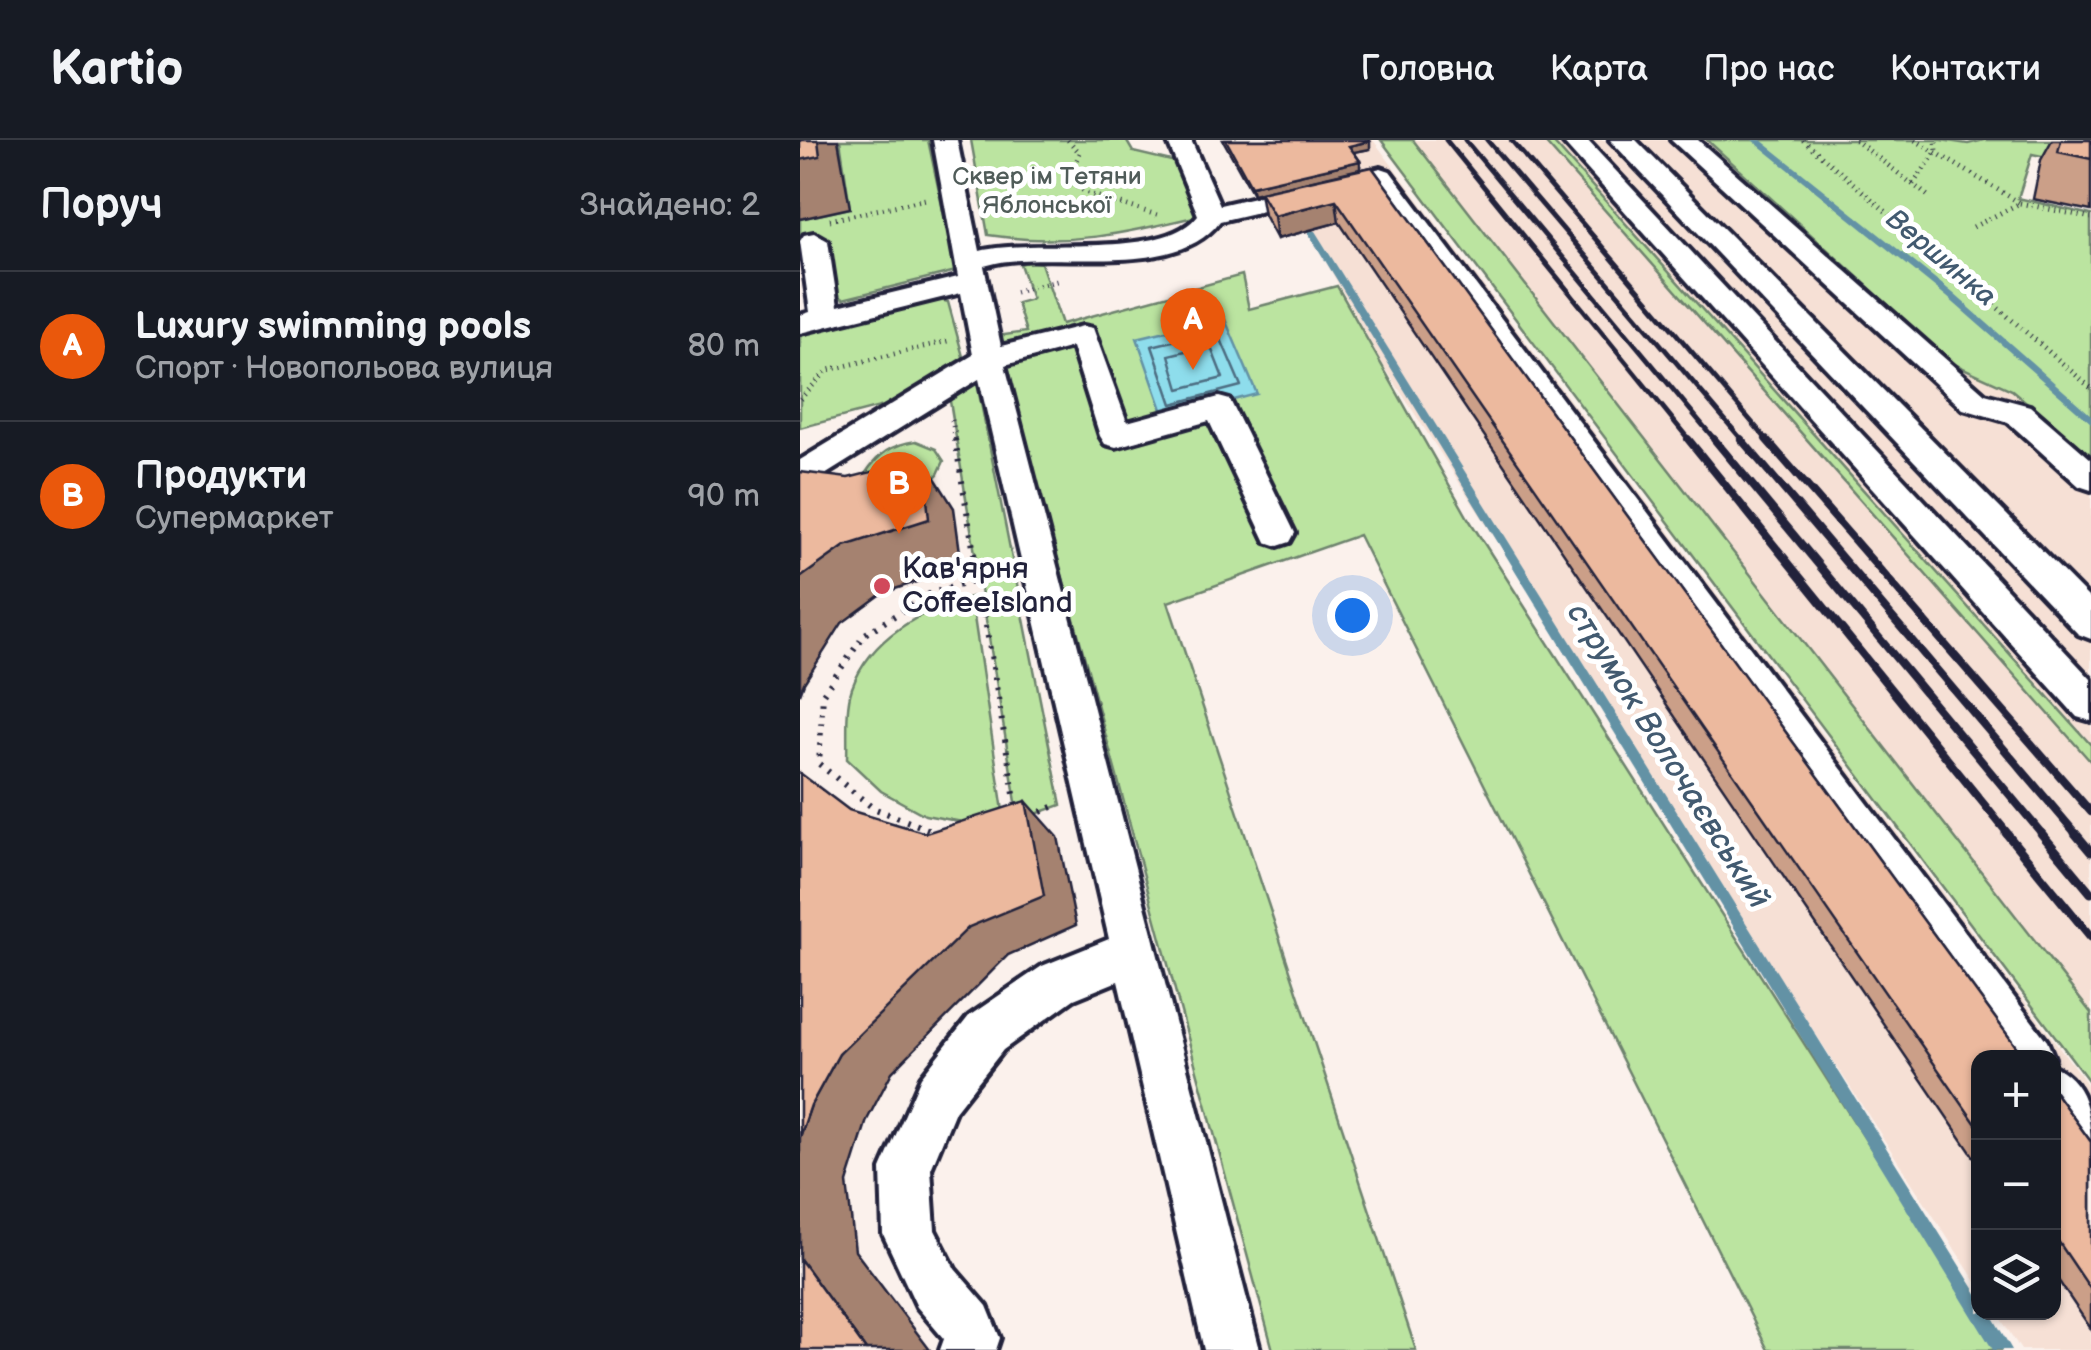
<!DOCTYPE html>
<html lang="uk">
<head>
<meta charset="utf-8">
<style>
	body { margin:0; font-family:"Balsamiq Sans",sans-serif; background:#20242c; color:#f1f3f6 }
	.controls { position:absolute; right:30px; bottom:30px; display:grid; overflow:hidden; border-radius:20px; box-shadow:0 2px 8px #0004 }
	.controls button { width:90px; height:90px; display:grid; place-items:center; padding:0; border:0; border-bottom:2px solid #363941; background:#171b24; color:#f1f3f6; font:50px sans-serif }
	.you { position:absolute; left:552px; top:475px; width:35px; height:35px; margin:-25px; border:8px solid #fff; border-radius:50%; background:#1a73e8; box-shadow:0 0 0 15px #1a73e833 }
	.badge { display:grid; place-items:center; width:65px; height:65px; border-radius:50%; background:#ea580c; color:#fff; font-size:32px; font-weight:700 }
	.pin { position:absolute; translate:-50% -82px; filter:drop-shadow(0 2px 5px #0008) }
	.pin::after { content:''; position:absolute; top:52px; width:35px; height:30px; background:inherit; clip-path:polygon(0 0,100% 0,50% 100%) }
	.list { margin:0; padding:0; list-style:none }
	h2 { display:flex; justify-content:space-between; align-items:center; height:130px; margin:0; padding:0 40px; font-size:42px }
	h2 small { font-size:32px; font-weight:400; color:#9ea1a6 }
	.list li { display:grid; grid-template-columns:65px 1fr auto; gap:30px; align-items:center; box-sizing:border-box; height:150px; padding:0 40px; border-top:2px solid #363941 }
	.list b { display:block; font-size:38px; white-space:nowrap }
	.list p { margin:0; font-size:32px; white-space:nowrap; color:#9ea1a6 }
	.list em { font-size:32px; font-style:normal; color:#9ea1a6 }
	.icon { flex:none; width:55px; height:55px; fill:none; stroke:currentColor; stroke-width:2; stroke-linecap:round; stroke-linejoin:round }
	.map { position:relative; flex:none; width:1291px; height:1210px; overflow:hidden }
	header { display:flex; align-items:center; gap:60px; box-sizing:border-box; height:140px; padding:0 50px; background:#171b24; border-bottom:2px solid #363941 }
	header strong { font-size:48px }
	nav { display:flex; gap:55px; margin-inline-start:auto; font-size:35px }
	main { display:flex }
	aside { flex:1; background:#171b24 }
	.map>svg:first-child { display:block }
	.built { fill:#f6e0d5 }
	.green { fill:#bbe4a0; stroke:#6e836e; stroke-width:2.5 }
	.water { fill:#8eddec; stroke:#6392a5; stroke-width:2.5 }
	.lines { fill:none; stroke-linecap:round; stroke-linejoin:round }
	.shore { stroke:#4d6d82; stroke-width:2.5 }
	.stream { fill:#6392a5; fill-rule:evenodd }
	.minor-casing { stroke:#22223b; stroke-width:8 }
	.path-far1 { stroke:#22223b; stroke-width:5; stroke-dasharray:1 5; stroke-linecap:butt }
	.path { stroke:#22223b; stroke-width:6; stroke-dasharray:2.5 8; stroke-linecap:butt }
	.minor { fill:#fff; fill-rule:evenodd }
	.rail-far2 { stroke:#22223b; stroke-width:5 }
	.rail-far1 { stroke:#22223b; stroke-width:8 }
	.rail { stroke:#22223b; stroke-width:9 }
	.wall { fill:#cb9f88; stroke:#22223b; stroke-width:2.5 }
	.shaded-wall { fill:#a5826f; stroke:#22223b; stroke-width:2.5 }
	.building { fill:#ecb99e; stroke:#22223b; stroke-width:2.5 }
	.poi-dot { fill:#d1495b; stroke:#fff; stroke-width:4 }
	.labels { text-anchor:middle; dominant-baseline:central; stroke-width:10; stroke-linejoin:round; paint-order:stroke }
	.far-park-label { font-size:25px; fill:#505c59; stroke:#fff }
	.far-water-label { font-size:28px; font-style:italic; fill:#425a70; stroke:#fff }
	.poi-label { font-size:30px; fill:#22223b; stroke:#fff; text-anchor:start }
	.water-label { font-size:32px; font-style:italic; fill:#425a70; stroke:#fff }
</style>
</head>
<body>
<header>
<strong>Kartio</strong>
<nav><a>Головна</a><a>Карта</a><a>Про нас</a><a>Контакти</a></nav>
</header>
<main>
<aside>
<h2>Поруч<small>Знайдено: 2</small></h2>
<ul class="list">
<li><span class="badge">A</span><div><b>Luxury swimming pools</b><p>Спорт · Новопольова вулиця</p></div><em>80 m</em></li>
<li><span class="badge">B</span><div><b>Продукти</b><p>Супермаркет</p></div><em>90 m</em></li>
</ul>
</aside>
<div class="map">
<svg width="1291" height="1210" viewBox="0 0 1291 1210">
	<rect width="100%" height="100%" fill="#fbf1ec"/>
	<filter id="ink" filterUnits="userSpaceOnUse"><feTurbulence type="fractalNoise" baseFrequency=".01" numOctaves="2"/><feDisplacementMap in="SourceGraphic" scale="20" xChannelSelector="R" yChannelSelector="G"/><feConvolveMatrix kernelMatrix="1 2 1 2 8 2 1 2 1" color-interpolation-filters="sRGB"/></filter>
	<g filter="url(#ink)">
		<g class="built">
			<polygon points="498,0 573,0 1291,949 1291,1210 1221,1210 1197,1173 1254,1172 1254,918 1178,918 1178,1145 582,223 499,73 446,40 431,15"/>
			<polygon points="613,0 743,0 1291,622 1291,873"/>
			<polygon points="751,0 907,0 1152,223 1212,250 1291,316 1291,605"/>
		</g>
		<g class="green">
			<polygon points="40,0 128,0 156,131 43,159 14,145 0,116 0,79 50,68"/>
			<path d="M171 0H326L333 12 380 23 402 75C324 94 268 107 188 95Z"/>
			<polygon points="581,0 613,0 1291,873 1291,944"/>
			<polygon points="743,0 751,0 1291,605 1291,622"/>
			<polygon points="907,0 1141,0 1168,4 1184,0 1291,0 1291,26 1232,14 1218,58 1291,75 1291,316 1212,250 1152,223"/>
			<polygon points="230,121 241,123 262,184 442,135 449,169 537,146 668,378 1200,1210 968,1210 559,395 368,462 616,1210 473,1210 197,196 226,192 217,163 232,159 220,124"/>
			<polygon points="137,159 148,162 167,231 174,228 261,665 219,680 148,249 0,288 0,194"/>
			<path d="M116 301 136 309 144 321 138 334 122 350 65 334C79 313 91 305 116 301Z"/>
			<path d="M171 457 203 671 173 684 125 675 81 651 47 619C48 598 45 568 52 548 70 498 122 469 171 457Z"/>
		</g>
		<polygon class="water" points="424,177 457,254 365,278 337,198"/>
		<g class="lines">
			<g class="shore">
				<polygon points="417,190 441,246 372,264 352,206"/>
				<polygon points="410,205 423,238 379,249 369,215"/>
			</g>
			<g class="stream">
				<polygon points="952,0 961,0 1153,153 1291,275 1291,283 1147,157"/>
				<polygon points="508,89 515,91 1178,1155 1178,1172 1190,1172 1212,1210 1193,1210 507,91"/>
			</g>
			<defs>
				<g id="minor">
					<path d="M133 0H157L180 111C235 97 363 121 398 75L367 0H391L420 65 581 28 590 31 1247 901 1254 918V919L1201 918 575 45 420 81C377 140 259 110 196 123L184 126 201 206 283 186 293 188 327 282 419 257 430 260 495 393 490 402 478 406 466 402 409 281 316 307 305 304 300 296 272 207 205 225 460 1210H404L318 841 274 859 203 910 155 971 131 1029 135 1090 155 1129 187 1166 200 1198 196 1210H140L144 1199 117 1167 83 1094 81 1029 121 937 169 876 242 826 309 799 179 239 12 343 0 347V320L173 215 161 153 0 193V175L10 172 0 101 4 95 14 93 28 101 38 166 158 137Z"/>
					<polygon points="761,0 787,0 1291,539 1291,581 1277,577"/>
					<polygon points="810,0 836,0 1291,460 1291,499 1278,494"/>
					<polygon points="871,0 898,0 1185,254 1230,266 1291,319 1291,350 1279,346 1208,282 1163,269"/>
					<path d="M1254 926C1291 945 1291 982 1291 1025 1248 1007 1252 966 1254 926Z"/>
				</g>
			</defs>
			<use href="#minor" class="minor-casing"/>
			<g class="path-far1">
				<polyline points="268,0 280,13 267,41 289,54 360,76"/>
				<polyline points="1003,0 1291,248"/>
				<polyline points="1055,0 1128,56"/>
				<polyline points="1115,0 1220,63 1169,89"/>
				<polyline points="1113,44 1137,11 1136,0"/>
				<polyline points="1220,63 1291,78"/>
				<polyline points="30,80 126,59"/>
				<polyline points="215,152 257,141"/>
				<polyline points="0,259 28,230 152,200"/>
				<polyline points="152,280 156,301"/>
			</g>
			<g class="path">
				<polyline points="155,299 217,672"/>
				<polyline points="231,676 260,664"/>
				<polyline points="138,693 73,668 19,624 23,554 65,494 131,453 204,433"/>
			</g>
			<use href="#minor" class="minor"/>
			<g class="rail-far2">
				<polyline points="646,0 890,301"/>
				<polyline points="665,0 916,301"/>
				<polyline points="687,0 943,301"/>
				<polyline points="711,0 968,301"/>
			</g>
			<g class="rail-far1">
				<polyline points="888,299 1209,695"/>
				<polyline points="914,299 1243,695"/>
				<polyline points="941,299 1277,695"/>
				<polyline points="966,299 1291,672"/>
			</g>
			<g class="rail">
				<polyline points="1206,693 1291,797"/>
				<polyline points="1241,693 1291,753"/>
				<polyline points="1275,693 1291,712"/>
			</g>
		</g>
		<g class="wall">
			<polygon points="423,0 569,0 570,9 554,12 560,21 560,29 453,54"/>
			<polygon points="1252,0 1291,0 1291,71 1233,59 1241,20"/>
			<polygon points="572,27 1220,912 1178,918 1178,1023 539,82 477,99 464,75 460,52"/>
			<polygon points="1254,951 1291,1002 1291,1189 1254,1134"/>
		</g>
		<g class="shaded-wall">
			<polygon points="18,0 38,0 50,68 0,79 0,20"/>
			<polygon points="570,1 570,9 549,13 549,6"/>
			<polygon points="560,21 560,29 453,54 451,46"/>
			<polygon points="536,60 539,82 477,99 474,76"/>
			<polygon points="123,319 154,368 162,427 83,453 42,483 4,543 0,554 0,438"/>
			<polygon points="226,661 258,697 276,785 208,815 92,932 67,980 47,1043 55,1111 130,1210 66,1210 0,1119 0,997 11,965 39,914"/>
		</g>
		<g class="building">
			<polygon points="0,0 18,0 20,16 0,20"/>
			<polygon points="426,0 569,0 570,1 549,6 560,21 451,46"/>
			<polygon points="1261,0 1291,0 1291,19 1258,12"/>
			<polygon points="572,27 1220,912 1226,914 1229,918 1178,918 1178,987 536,60 474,76 460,52"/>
			<polygon points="123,319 129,379 45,406 0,438 0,332 48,338"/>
			<polygon points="0,633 49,670 126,693 226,661 244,756 169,787 39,914 11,965 0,997"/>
			<polygon points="1254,951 1291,1002 1291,1150 1254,1095"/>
			<polygon points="0,1119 66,1210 0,1210"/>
		</g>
	</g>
	<circle class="poi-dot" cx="82" cy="446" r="10"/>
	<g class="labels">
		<g class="far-park-label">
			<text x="247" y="36">Сквер ім Тетяни<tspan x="247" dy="29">Яблонської</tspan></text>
		</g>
		<g class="far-water-label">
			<text transform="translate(1141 118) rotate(40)">Вершинка</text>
		</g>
		<g class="poi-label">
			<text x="102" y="429">Кав'ярня<tspan x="102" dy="34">CoffeeIsland</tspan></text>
		</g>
		<g class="water-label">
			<text transform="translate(868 616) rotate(58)">струмок Волочаєвський</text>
		</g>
	</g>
</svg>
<div class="controls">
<button>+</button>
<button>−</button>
<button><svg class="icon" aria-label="layers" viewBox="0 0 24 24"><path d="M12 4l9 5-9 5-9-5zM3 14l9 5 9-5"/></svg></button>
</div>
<div class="you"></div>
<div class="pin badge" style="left:393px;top:230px">A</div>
<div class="pin badge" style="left:99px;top:394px">B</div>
</div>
</main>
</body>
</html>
